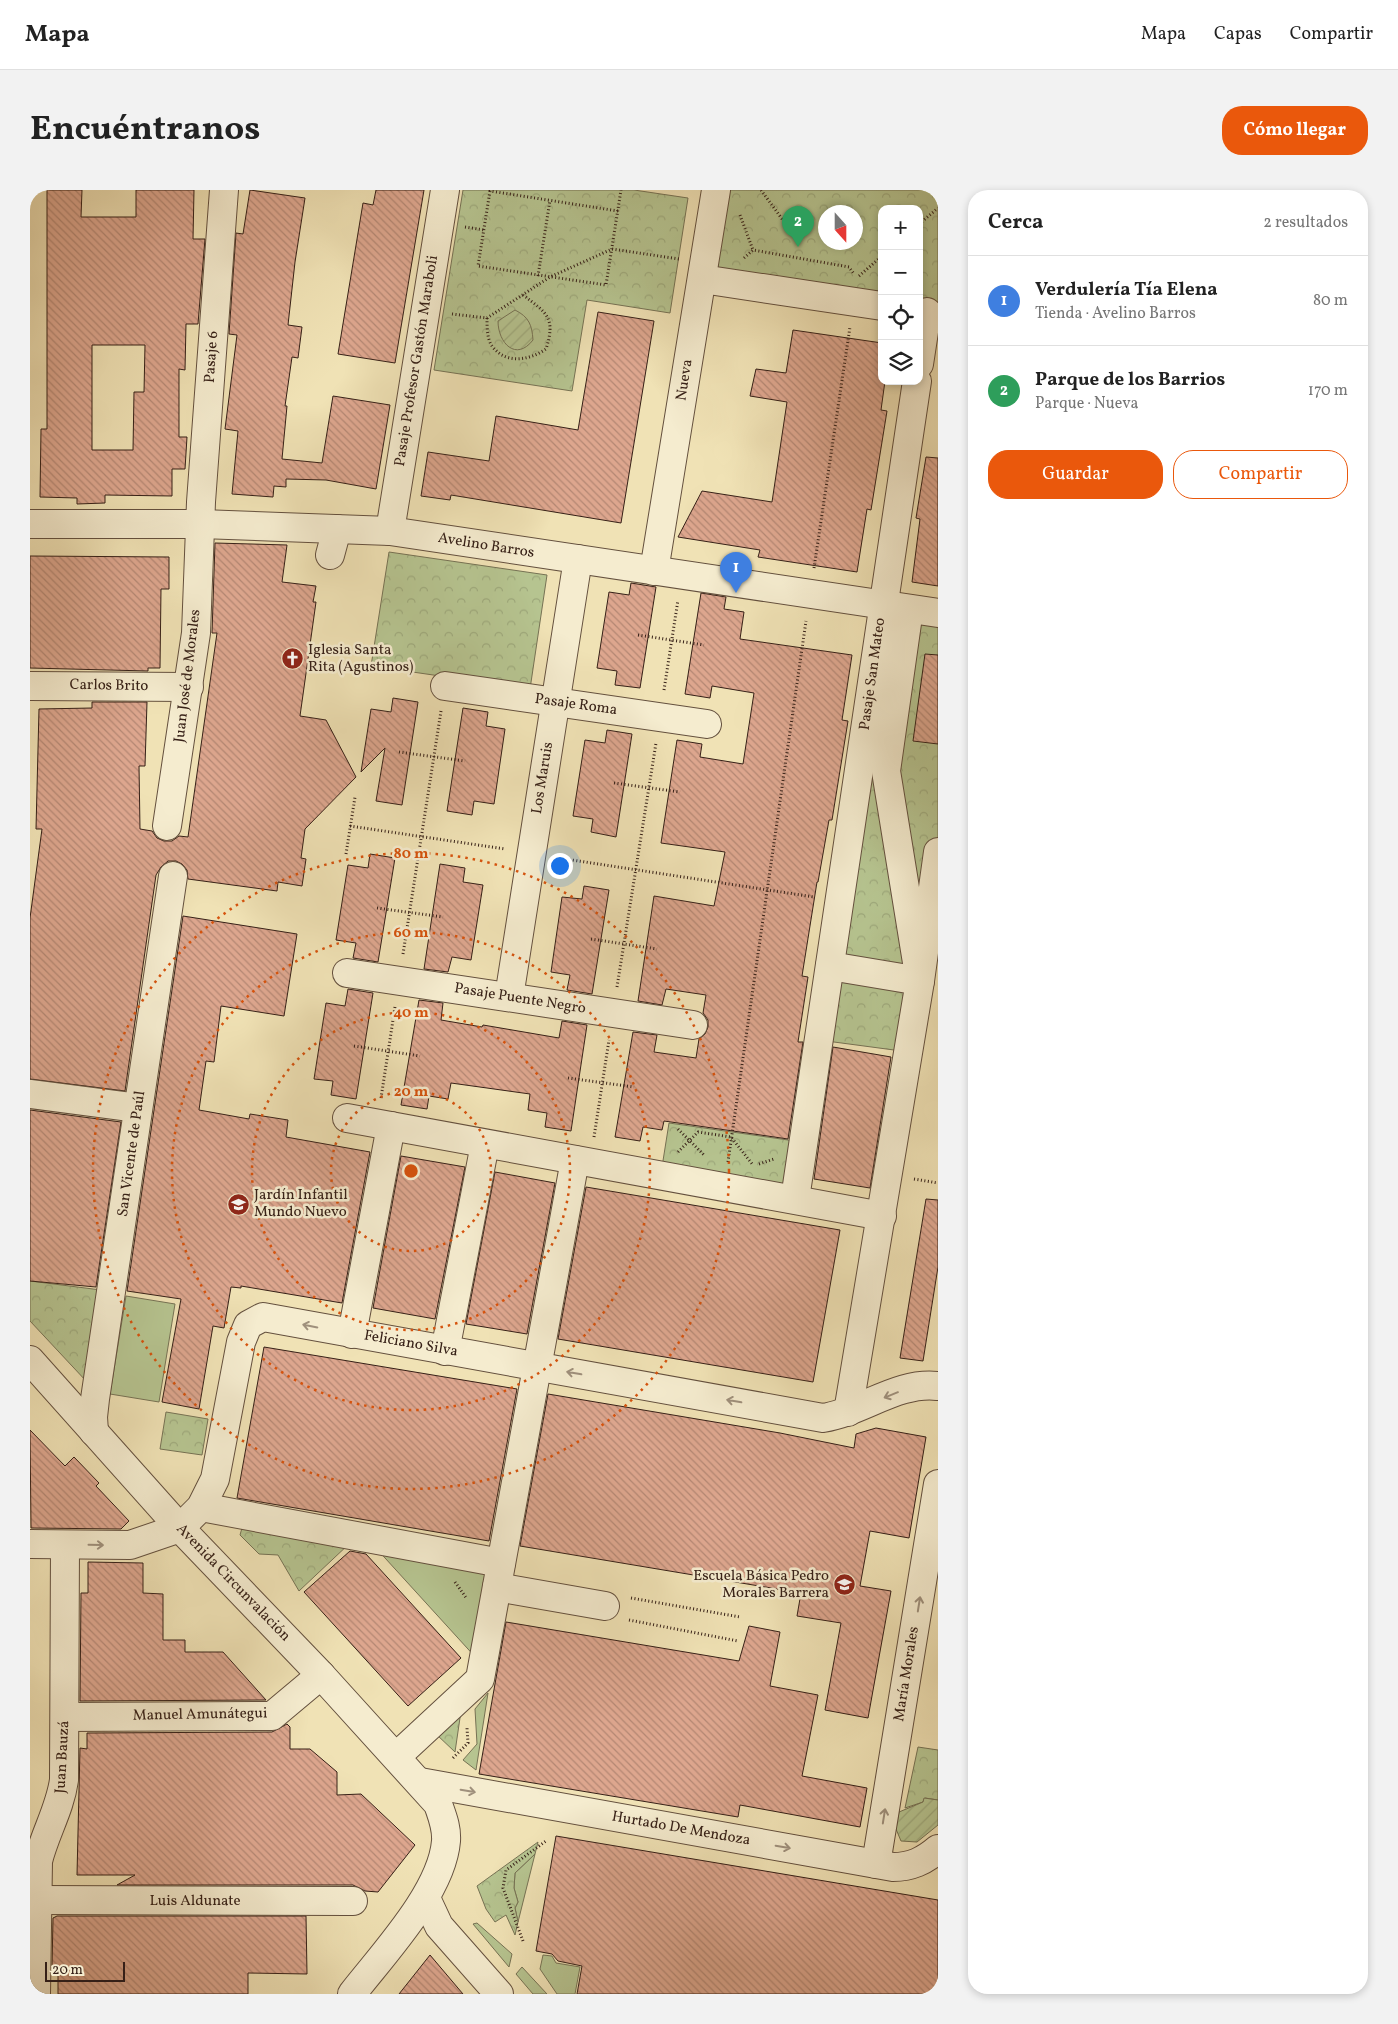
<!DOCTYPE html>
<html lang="es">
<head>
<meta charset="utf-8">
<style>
	body { margin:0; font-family:Vollkorn,serif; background:#f2f2f2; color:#222 }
	.controls { position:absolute; right:15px; top:15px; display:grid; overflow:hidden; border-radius:10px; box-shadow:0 2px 8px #0003 }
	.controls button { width:45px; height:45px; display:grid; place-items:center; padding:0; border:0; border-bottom:1px solid #e0e0e0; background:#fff; color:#222; font:25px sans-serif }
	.compass { position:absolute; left:788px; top:15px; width:45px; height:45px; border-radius:50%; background:#fff; box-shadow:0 2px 8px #0003; rotate:159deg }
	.scale { position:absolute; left:15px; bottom:12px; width:80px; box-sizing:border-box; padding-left:5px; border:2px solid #362017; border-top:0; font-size:14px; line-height:18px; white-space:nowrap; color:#362017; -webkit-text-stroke:4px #f5eccf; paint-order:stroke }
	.you { position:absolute; left:529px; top:675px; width:18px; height:18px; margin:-12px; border:4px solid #fff; border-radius:50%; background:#1a73e8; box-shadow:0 0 0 8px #1a73e833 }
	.badge { display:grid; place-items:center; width:32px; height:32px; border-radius:50%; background:#ea580c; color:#fff; font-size:16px; font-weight:700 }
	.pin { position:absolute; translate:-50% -41px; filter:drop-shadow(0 1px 2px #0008) }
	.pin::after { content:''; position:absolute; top:26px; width:18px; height:15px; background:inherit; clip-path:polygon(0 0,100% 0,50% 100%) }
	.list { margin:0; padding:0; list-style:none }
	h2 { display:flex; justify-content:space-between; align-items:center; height:65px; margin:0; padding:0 20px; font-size:21px }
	h2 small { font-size:16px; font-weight:400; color:#767676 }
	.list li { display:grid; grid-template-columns:32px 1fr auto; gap:15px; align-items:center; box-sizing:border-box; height:90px; padding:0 20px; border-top:1px solid #e0e0e0 }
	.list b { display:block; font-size:19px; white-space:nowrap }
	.list p { margin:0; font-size:16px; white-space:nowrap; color:#767676 }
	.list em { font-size:16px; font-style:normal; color:#767676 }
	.actions { display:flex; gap:10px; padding:15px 20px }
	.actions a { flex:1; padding:11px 0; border:1px solid #ea580c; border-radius:20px; text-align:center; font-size:18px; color:#ea580c }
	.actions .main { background:#ea580c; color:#fff }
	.icon { flex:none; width:28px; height:28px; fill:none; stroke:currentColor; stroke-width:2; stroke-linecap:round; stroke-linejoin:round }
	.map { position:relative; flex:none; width:908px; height:1804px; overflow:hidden; border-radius:20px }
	header { display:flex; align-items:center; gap:30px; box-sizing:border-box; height:70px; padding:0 25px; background:#fff; border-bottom:1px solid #e0e0e0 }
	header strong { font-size:24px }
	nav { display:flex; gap:28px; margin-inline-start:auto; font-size:18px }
	.intro { display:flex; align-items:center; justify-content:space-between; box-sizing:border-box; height:120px; padding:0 30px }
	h1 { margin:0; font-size:35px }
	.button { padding:12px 22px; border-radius:20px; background:#ea580c; color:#fff; font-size:18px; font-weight:700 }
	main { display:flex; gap:30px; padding:0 30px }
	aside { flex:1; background:#fff; border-radius:20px; box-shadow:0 2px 8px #0003 }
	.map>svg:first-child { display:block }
	.grass { fill:#b6c490; stroke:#767254 }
	.forest { fill:url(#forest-crowns); stroke:#767254; fill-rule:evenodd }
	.garden { fill:url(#garden-furrows); stroke:#767254 }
	.building { fill:url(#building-back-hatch); stroke:#362017; fill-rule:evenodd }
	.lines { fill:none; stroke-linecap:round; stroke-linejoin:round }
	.minor-casing { stroke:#64503e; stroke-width:30 }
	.path { stroke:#362017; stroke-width:3; stroke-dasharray:1 2.5; stroke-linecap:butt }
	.minor { stroke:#f5eccf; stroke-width:28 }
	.oneway { stroke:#9f907c }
	.ring { fill:none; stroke:#d6530d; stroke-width:2.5; stroke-dasharray:2.5 5 }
	.labels { text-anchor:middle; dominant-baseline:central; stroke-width:5; stroke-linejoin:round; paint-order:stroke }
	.street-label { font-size:15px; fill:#362017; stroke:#f5eccf }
	.poi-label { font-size:15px; fill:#362017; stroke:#f5eccf; text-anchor:start }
	.centre { fill:#d6530d; stroke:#f5eccf; stroke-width:2.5 }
	.ring-label { font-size:15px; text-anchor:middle; font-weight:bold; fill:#d6530d; stroke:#f5eccf; stroke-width:5; stroke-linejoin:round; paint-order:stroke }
</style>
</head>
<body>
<header>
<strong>Mapa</strong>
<nav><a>Mapa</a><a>Capas</a><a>Compartir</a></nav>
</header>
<div class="intro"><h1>Encuéntranos</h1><a class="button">Cómo llegar</a></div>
<main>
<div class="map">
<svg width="908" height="1804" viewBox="0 0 908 1804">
	<defs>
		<pattern id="forest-crowns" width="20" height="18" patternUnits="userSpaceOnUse" patternTransform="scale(1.25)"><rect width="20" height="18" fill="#b6c490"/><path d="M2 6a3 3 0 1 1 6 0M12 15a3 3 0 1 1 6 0" fill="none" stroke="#9da87b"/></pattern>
		<pattern id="garden-furrows" width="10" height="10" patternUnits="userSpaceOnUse" patternTransform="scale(1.25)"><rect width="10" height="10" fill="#b6c490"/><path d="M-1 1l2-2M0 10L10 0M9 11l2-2" fill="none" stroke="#9da87b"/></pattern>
		<pattern id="building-back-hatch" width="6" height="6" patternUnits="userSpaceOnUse" patternTransform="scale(1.25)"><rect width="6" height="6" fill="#dda68e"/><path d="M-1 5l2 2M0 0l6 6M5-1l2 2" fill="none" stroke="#b48773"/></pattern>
	</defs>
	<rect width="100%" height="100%" fill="#f0e2b5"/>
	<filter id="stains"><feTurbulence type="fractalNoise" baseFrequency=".004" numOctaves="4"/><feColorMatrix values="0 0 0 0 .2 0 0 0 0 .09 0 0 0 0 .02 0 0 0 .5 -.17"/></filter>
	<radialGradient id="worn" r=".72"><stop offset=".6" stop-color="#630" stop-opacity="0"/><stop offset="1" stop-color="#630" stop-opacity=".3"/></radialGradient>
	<g class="grass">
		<polygon points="96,1106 145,1114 129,1212 80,1204"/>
		<polygon points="345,1357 463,1380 448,1470"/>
		<polygon points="458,1503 446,1580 433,1570 447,1554 445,1519"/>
		<polygon points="505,1664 488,1732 485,1718 488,1712 484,1698 485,1683"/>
		<polygon points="447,1733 482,1764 479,1777 443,1734"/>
		<polygon points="513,1765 522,1766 526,1773 550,1777 545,1804 527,1804 510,1779"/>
		<polygon points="492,1777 517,1804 503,1804 486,1784"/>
	</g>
	<g class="forest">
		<polygon points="433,0 604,0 658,8 640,123 557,110 542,201 404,180"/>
		<path d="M693 0H908V117L889 114V19H852V108L688 79 685 74ZM796 22H826V52H796Z"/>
		<polygon points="359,362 517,385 500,499 341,476"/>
		<polygon points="854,415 908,423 908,662 879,862 789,850"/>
		<polygon points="639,933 765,951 758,1000 632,977"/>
		<polygon points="0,1091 71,1100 57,1192 0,1131"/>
		<polygon points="136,1222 178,1229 172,1265 130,1259"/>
		<polygon points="214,1331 320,1353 269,1401 248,1365 229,1364 210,1345"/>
		<polygon points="431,1521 425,1562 406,1544"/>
		<polygon points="888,1557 908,1560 908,1610 895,1608 893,1612 875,1618"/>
		<polygon points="508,1652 505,1664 485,1683 484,1698 488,1712 485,1718 488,1732 485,1745 476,1725 465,1732 456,1719 447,1696"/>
	</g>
	<g class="garden">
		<path d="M485 120C499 127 502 135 503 150 486 172 468 153 468 131Z"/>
		<polygon points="894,1608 908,1610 908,1635 887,1652 871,1651 866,1639 869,1622 893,1612"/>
	</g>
	<g class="building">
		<path d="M17 0H52L51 27H106V0H164L163 49H175L168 134H156L155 180 149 179V247H157L155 279H142V306L75 305V313L47 314V308L10 307 11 239H17ZM62 155H115L114 202H104L103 260H62Z"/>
		<polygon points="220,0 275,8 265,72 258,135 272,137 268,168 262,167 255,216 257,216 252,269 292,273 303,206 360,215 346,299 296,290 256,289 256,297 244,296 243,307 202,304 208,241 195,239 207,145 199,144 206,43 213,44"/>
		<polygon points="346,0 394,0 365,173 308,164 333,13 343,15"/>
		<polygon points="568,122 624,131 591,333 421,305 420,310 391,306 398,262 459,271 466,226 548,240"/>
		<polygon points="763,140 852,153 852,191 855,191 851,220 857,221 841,320 837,319 827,382 728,367 730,360 648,347 672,301 742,312 757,212 720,206 726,179 756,183"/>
		<polygon points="896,267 908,268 908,396 882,392 890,329 886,328"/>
		<polygon points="185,353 257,355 252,392 286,396 283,412 286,412 270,526 296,530 326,587 275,639 271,668 276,669 272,696 248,692 247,701 158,689 157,680 152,674 146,671 138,671 131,677 126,685 95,901 0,889 0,728 12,639 6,639 9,519 62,518 62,512 117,512 115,576 109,576 110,639 122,641 127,648 134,651 142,651 149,646 158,647 187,443 182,443"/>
		<polygon points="0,366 139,367 139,399 131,399 130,478 118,478 118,481 0,478"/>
		<polygon points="601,393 626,397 610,498 585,495 587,481 567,478 579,402 599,405"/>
		<polygon points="671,403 696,407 694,419 714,422 710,449 822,465 812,530 818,531 802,630 799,630 788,692 787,692 772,786 778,787 768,852 773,852 758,949 634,931 632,940 613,937 610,951 585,947 603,842 627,845 624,862 666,868 669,849 675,844 678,837 678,830 673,823 676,805 636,799 632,815 608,811 624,706 684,716 695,662 631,653 647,550 672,554 670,567 713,574 724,503 682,496 680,508 655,504"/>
		<polygon points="895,464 908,465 908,554 883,551"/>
		<polygon points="363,508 388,512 372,615 346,611 355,558 331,582 341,519 361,522"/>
		<polygon points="433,518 458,522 456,536 475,539 464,614 444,611 442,625 417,621"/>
		<polygon points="577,540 602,544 586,647 561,642 563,629 543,626 555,550 575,553"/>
		<polygon points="340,664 365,668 348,772 323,768 326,753 306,750 318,675 338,678"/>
		<polygon points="410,674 435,678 433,692 453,695 441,770 422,767 418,782 394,779"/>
		<polygon points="554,696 579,700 562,804 537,800 540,785 521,782 532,707 552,709"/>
		<polygon points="153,726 267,744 254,826 191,816 184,872 176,871 169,920 219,929 220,924 258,930 256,947 340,962 312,1113 211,1096 211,1098 201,1097 194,1138 183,1136 169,1219 132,1212 151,1109 97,1101"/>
		<polygon points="318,799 343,803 326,909 301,905 303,891 284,889 296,813 315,816"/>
		<polygon points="389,810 413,813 411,830 452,837 453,835 529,848 532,831 557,835 541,941 515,937 517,923 498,920 500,904 421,893 418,909 399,906 397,919 371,915"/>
		<polygon points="803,857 861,867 840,998 784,989"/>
		<polygon points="0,920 91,932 66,1097 0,1091"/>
		<polygon points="371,966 435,977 405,1129 343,1118"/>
		<polygon points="465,982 525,993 497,1144 436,1134"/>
		<polygon points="556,997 810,1040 783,1192 528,1149"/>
		<polygon points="896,1009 908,1010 908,1077 893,1171 870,1168"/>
		<polygon points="234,1157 487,1199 459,1351 207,1308"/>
		<polygon points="518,1204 750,1243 824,1258 826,1244 846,1238 896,1247 879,1348 840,1341 830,1396 861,1401 838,1528 795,1520 811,1433 767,1426 771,1403 490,1356"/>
		<polygon points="0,1240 35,1276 44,1267 69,1293 66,1296 99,1331 91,1339 1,1338"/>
		<polygon points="320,1361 336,1364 431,1468 378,1516 274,1402"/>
		<polygon points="58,1372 113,1373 113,1403 133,1404 133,1450 155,1450 155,1462 193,1462 236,1510 50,1511 51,1403 58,1403"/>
		<polygon points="476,1432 709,1471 719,1436 750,1442 740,1496 788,1505 772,1586 837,1598 830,1637 710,1615 708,1627 449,1584"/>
		<polygon points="257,1534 260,1537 260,1559 280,1559 307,1582 307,1605 331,1604 385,1655 348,1702 335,1701 323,1695 87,1695 105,1685 47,1685 50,1558 57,1559 57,1543 242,1542"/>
		<polygon points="526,1646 908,1710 908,1804 547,1804 552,1776 528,1771 522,1764 506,1761"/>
		<polygon points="27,1726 276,1726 277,1784 218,1783 218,1804 28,1804 28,1777 22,1777 23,1728"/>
		<polygon points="400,1765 433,1804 369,1804"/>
	</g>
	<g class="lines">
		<defs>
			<g id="minor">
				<polyline points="672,89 852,116"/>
				<polyline points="889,174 897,122"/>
				<polyline points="0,334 171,334 360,341 908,423"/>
				<polyline points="360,341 415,0"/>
				<polyline points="300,365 307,339"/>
				<polyline points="624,381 686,0"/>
				<polyline points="0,496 159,497"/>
				<polyline points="415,496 677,534"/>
				<polyline points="137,636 166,443 171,312 194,0"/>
				<polyline points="800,776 890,791 908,662"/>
				<polyline points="317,783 663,835"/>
				<polyline points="479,807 548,369"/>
				<polyline points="0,904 108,918"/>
				<polyline points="317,928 852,1026"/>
				<polyline points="765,1009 887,191"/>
				<polyline points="322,1144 361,936"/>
				<polyline points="415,1161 455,954"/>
				<path d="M0 1170 150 1338 291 1485 408 1614C412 1626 417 1637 416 1651 412 1702 353 1764 322 1804"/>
				<polyline points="818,1222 890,791 856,581 879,419"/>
				<polyline points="64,1242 63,1227 65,1209 143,686"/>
				<polyline points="171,1317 471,1373"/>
				<path d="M0 1354 100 1355 150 1338 171 1317 185 1289 211 1152 218 1135 233 1127 793 1228C832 1222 868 1191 908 1196"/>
				<polyline points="467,1397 575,1416"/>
				<polyline points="35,1527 242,1526 291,1485"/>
				<polyline points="367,1566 450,1489 545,970"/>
				<path d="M390 1592 863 1677C881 1677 894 1671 908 1659"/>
				<polyline points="846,1674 908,1294"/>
				<polyline points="396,1708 409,1736 469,1804"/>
				<polyline points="7,1710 323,1711"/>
				<path d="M6 1804 8 1671C15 1643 30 1619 34 1590L35 1355"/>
			</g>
		</defs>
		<use href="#minor" class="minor-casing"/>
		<g class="path">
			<polyline points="731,0 755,33"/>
			<polyline points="588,21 460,1 448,76 576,95 591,0"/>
			<polyline points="710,25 723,60"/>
			<polyline points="889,34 908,18"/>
			<polyline points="435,37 454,40"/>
			<polyline points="714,68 723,60 819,77 824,84"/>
			<polyline points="508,86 520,10"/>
			<polyline points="829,86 852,66"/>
			<polyline points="422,124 457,128 520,87 582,59 649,69"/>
			<path d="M457 128C457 137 457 149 462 156 476 175 500 170 516 159 526 128 517 123 493 105"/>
			<polyline points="784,378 820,137"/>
			<polyline points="608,445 674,455"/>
			<polyline points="634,500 648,410"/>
			<polyline points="369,562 435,571"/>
			<polyline points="584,593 650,602"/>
			<polyline points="320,636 475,659"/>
			<polyline points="316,664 325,607"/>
			<polyline points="529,668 784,707"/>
			<polyline points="347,718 413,727"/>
			<polyline points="561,749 627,759"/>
			<polyline points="373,764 411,521"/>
			<polyline points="587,797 626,553"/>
			<polyline points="324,856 390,866"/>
			<polyline points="538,888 604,897"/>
			<polyline points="351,908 365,817"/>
			<polyline points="648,939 674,965"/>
			<polyline points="564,947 579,850"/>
			<polyline points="648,962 668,942 701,947 723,975"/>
			<polyline points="698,972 776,431"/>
			<polyline points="729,974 744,969"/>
			<polyline points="884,989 908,993"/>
			<polyline points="425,1392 437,1409"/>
			<polyline points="601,1408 710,1427"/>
			<polyline points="599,1430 708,1451"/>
			<polyline points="423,1568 438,1553 437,1538"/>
			<polyline points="493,1751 473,1698 476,1680 516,1651"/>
		</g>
		<use href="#minor" class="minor"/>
	</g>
	<defs><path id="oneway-shaft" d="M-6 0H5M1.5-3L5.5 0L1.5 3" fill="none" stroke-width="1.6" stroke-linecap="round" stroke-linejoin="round" transform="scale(1.25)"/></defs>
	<g class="oneway">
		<use href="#oneway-shaft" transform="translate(280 1136) rotate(-169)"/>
		<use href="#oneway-shaft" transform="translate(544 1183) rotate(-170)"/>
		<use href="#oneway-shaft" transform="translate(861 1205) rotate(158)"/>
		<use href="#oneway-shaft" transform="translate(704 1211) rotate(-170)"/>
		<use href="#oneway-shaft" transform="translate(66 1355) rotate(1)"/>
		<use href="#oneway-shaft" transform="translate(889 1414) rotate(-81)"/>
		<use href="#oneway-shaft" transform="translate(438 1601) rotate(10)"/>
		<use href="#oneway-shaft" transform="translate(854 1626) rotate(-81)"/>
		<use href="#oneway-shaft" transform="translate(753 1657) rotate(10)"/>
	</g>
	<g class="ring">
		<circle cx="381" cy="981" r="80"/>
		<circle cx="381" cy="981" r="159"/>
		<circle cx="381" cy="981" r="239"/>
		<circle cx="381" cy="981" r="318"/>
	</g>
	<defs>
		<symbol id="church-disc" viewBox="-11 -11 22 22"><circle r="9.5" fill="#8f2418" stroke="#f5eccf"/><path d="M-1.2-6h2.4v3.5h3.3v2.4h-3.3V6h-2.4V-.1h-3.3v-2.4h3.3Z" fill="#fff"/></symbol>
		<symbol id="school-disc" viewBox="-11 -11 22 22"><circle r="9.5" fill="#8f2418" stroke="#f5eccf"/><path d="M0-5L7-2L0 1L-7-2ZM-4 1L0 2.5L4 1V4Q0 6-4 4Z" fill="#fff"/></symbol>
	</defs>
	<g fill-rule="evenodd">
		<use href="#church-disc" x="250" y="456" width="25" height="25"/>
		<use href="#school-disc" x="196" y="1002" width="25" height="25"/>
		<use href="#school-disc" x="802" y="1382" width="25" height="25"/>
	</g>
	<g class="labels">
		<g class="street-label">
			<text transform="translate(182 167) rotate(-86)">Pasaje 6</text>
			<text transform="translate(387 171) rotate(-81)">Pasaje Profesor Gastón Maraboli</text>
			<text transform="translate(655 190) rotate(-81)">Nueva</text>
			<text transform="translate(456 356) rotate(9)">Avelino Barros</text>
			<text transform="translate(843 484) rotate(-82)">Pasaje San Mateo</text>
			<text transform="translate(158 486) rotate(-83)">Juan José de Morales</text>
			<text transform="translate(79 496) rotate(1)">Carlos Brito</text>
			<text transform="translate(546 515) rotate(8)">Pasaje Roma</text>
			<text transform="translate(513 588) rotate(-81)">Los Maruis</text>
			<text transform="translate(490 809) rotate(9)">Pasaje Puente Negro</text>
			<text transform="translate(102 964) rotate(-82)">San Vicente de Paúl</text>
			<text transform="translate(381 1154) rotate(10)">Feliciano Silva</text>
			<text transform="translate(203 1393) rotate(46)">Avenida Circunvalación</text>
			<text transform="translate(877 1484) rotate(-81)">María Morales</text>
			<text transform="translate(170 1525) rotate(-1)">Manuel Amunátegui</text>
			<text transform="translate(33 1567) rotate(-87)">Juan Bauzá</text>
			<text transform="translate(651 1639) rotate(10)">Hurtado De Mendoza</text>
			<text x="165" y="1711">Luis Aldunate</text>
		</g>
		<g class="poi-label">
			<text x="278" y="460">Iglesia Santa<tspan x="278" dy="17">Rita (Agustinos)</tspan></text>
			<text x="224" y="1005">Jardín Infantil<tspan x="224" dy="17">Mundo Nuevo</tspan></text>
			<text x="799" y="1386" text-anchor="end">Escuela Básica Pedro<tspan x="799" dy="17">Morales Barrera</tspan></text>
		</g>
	</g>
	<circle cx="381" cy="981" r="8" class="centre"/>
	<g class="ring-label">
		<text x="381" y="668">80 m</text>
		<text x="381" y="747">60 m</text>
		<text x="381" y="827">40 m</text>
		<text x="381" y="906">20 m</text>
	</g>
	<rect width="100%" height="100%" filter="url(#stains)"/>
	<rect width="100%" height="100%" fill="url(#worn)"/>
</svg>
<div class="controls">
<button>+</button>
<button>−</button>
<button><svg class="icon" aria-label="locate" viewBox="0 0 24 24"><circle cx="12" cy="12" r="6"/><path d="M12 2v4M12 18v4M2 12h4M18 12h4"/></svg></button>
<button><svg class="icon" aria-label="layers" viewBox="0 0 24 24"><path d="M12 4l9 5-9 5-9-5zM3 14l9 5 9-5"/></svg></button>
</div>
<svg class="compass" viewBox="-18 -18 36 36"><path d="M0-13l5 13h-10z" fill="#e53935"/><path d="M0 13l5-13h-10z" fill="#767676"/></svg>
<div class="scale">20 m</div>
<div class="you"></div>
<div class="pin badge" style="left:706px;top:403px;background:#3f7fe0">1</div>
<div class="pin badge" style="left:768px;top:57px;background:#2e9e5b">2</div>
</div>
<aside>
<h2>Cerca<small>2 resultados</small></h2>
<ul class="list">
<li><span class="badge" style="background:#3f7fe0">1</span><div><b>Verdulería Tía Elena</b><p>Tienda · Avelino Barros</p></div><em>80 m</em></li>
<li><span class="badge" style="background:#2e9e5b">2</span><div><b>Parque de los Barrios</b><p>Parque · Nueva</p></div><em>170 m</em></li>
</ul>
<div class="actions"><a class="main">Guardar</a><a>Compartir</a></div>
</aside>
</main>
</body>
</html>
